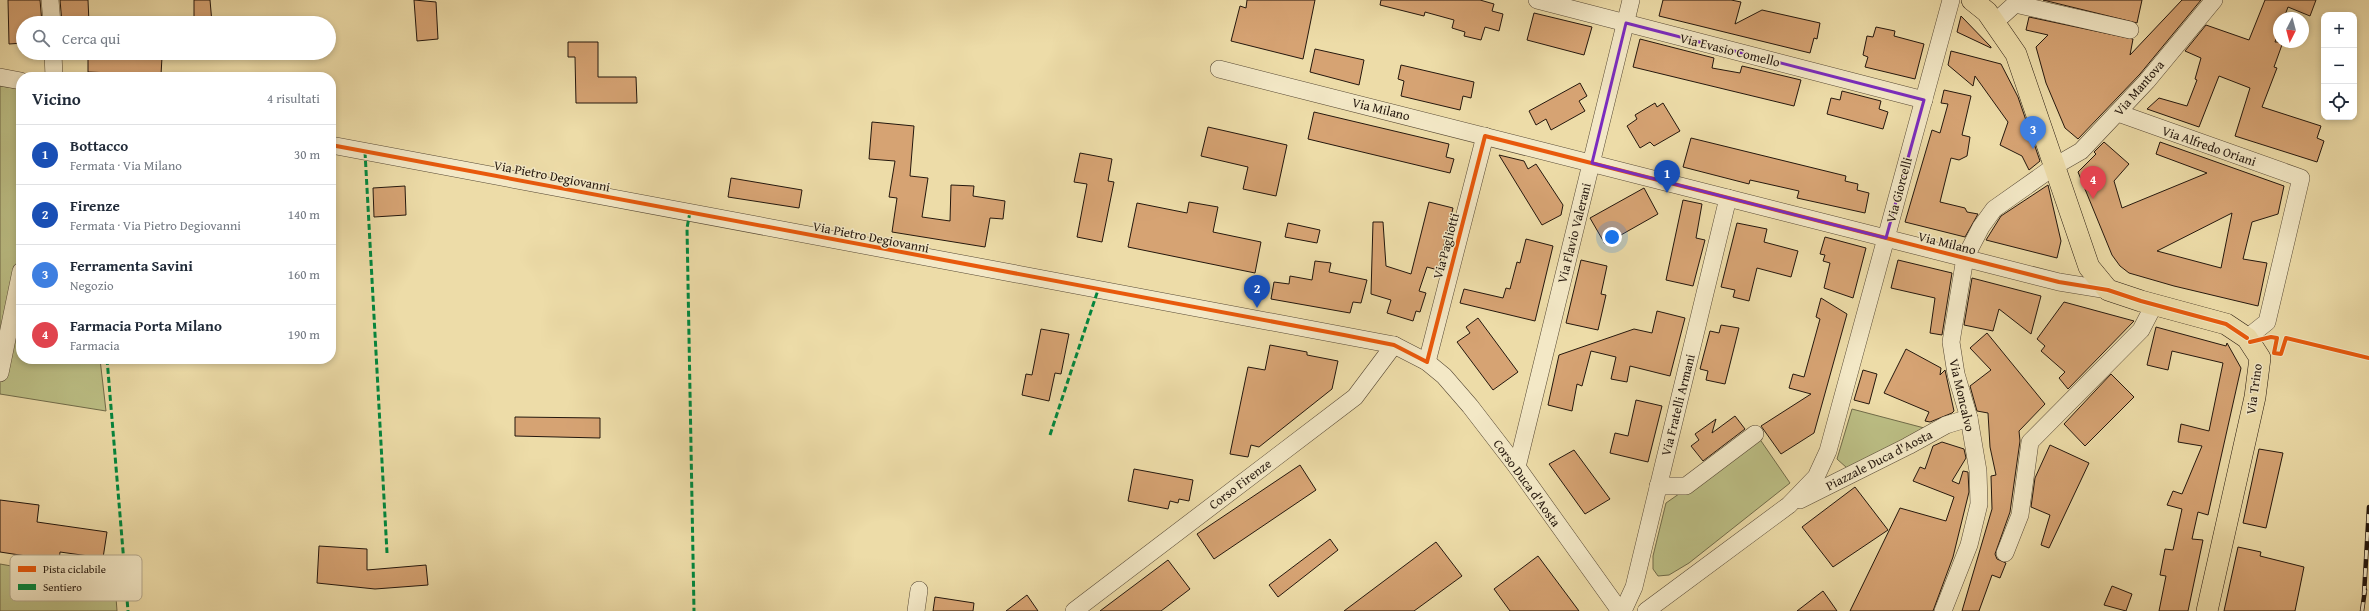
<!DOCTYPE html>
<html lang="it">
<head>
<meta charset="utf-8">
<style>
	body { margin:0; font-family:"Gentium Book Plus",serif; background:#f2f2f3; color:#1f2937 }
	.controls { position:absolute; right:12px; top:12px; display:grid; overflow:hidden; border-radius:8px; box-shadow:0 2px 6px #0003 }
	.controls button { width:36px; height:36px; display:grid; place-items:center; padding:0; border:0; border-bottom:1px solid #e0e1e3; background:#fff; color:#1f2937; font:20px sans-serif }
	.compass { position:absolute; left:2273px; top:12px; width:36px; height:36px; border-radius:50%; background:#fff; box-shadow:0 2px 6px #0003; rotate:186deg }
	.you { position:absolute; left:1612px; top:237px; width:14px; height:14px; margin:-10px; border:3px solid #fff; border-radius:50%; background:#1a73e8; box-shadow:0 0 0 6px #1a73e833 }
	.badge { display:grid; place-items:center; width:26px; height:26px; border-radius:50%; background:#8f2418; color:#fff; font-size:13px; font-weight:700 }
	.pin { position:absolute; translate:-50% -33px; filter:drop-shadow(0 1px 2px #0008) }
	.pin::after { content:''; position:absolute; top:21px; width:14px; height:12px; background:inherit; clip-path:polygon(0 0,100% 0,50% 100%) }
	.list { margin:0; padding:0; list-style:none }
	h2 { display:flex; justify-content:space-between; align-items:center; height:52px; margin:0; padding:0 16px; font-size:17px }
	h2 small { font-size:13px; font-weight:400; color:#747a83 }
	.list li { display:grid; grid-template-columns:26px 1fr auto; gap:12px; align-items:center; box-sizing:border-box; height:60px; padding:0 16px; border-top:1px solid #e0e1e3 }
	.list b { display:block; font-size:15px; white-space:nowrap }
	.list p { margin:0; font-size:13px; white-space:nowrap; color:#747a83 }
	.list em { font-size:13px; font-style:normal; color:#747a83 }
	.icon { flex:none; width:22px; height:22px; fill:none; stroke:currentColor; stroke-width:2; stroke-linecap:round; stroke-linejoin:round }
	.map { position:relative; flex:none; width:2369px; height:611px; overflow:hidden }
	.search { position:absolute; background:#fff; box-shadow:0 2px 6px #0003; left:16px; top:16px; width:320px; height:44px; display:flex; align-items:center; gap:10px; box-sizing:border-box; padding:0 14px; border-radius:22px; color:#747a83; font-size:15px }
	.panel { position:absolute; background:#fff; box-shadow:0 2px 6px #0003; left:16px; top:72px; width:320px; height:292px; border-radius:16px }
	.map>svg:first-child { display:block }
	.green { fill:#bcbf85; stroke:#706b49 }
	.building { fill:#d6a373; stroke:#24170d; fill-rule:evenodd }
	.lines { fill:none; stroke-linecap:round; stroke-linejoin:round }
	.minor-casing { stroke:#564834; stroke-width:18 }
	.major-casing { stroke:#24170d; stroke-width:22 }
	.minor { stroke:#f3e8c6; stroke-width:17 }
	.major { stroke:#eddca8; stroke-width:21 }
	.rail-casing { stroke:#24170d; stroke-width:4.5 }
	.rail { stroke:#f3e8c6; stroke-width:3; stroke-dasharray:9; stroke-linecap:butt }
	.quiet { stroke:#00873e; stroke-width:3; stroke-dasharray:6 3; stroke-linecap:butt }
	.cycleway-casing { stroke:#f3e8c6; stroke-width:6 }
	.cycleway { stroke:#e8590c; stroke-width:4 }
	.marked { fill:none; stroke:#7b2cbf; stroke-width:3; stroke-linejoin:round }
	.labels { text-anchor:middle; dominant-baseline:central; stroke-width:3; stroke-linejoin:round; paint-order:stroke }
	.street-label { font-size:13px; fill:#24170d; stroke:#f3e8c6 }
	.key { fill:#f3e8c6; stroke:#b5a98e; stroke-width:1 }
	.key-label { font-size:11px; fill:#24170d }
</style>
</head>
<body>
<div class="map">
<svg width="2369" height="611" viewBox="0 0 2369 611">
	<rect width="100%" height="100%" fill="#eddca8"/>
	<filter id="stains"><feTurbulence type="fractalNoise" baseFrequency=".005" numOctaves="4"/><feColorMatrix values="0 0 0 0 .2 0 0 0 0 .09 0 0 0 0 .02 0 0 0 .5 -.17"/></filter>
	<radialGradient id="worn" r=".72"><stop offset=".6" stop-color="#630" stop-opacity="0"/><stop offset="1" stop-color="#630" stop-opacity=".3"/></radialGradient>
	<g class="green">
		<polygon points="0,86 21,89 21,359 100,359 106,411 0,394"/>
		<polygon points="1852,409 1928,429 1847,468 1837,459"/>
		<polygon points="1759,438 1790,483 1689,563 1669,575 1658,576 1653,569 1653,556 1666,503"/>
		<polygon points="0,564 115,584 117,611 0,611"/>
	</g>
	<g class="building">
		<polygon points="8,0 40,0 42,23 23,23 23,43 9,44"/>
		<polygon points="60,0 88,0 89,23 62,23"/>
		<polygon points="194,0 210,0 212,23 194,23"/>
		<polygon points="414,0 436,2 438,39 417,41"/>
		<polygon points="1247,0 1315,0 1303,59 1231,41 1240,6 1246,8"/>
		<polygon points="1381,0 1480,0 1494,4 1492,11 1503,14 1499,31 1485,27 1481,40 1464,36 1465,32 1452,28 1454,20 1425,12 1424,16 1380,5"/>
		<polygon points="1663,0 1731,0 1741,2 1735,24 1762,10 1820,23 1817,39 1814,38 1810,53 1659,16"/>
		<polygon points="2043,0 2142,0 2137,23"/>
		<polygon points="2182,0 2201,0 2140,74 2078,139 2065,128 2046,83 2036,47 2048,35 2026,30 2029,17 2133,39 2130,55"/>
		<polygon points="2265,0 2316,0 2310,16 2288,7 2284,18 2279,18 2279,31 2275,42 2283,42 2274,67 2277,68 2262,107 2321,126 2317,138 2324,141 2317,162 2235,136 2250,88 2219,76 2199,127 2147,109 2159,98 2187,106 2197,80 2195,79 2201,58 2185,51 2206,25 2249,40"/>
		<polygon points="1534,13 1592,27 1584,55 1527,40"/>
		<polygon points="1961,16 1991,47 1991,48 1957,32"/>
		<polygon points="1876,27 1895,31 1894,36 1924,44 1915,79 1865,67 1868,57 1863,55 1867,36 1873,37"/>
		<polygon points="1640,39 1714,58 1712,68 1740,73 1742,66 1801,80 1794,106 1633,67"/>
		<polygon points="568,42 598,42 598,77 636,77 637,103 576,103 575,57 568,57"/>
		<polygon points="1315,49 1364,60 1359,85 1310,72"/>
		<polygon points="1951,51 2001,64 2018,97 2040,161 2029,170 2022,156 2000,145 2008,122 1975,76 1973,86 1948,65"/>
		<polygon points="88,54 162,57 161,75 88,72"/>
		<polygon points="1401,65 1474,82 1471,98 1463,96 1460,110 1401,96 1404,81 1398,79"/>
		<polygon points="1580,83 1587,96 1579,101 1585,111 1551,130 1546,119 1536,125 1529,111"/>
		<polygon points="1944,90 1971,96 1962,135 1970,137 1967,156 1959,160 1951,158 1940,202 1965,208 1967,212 1978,214 1965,237 1905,222 1932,130 1940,133 1948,104 1941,103"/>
		<polygon points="1842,91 1881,101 1879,109 1888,112 1883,129 1827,114 1831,98 1840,100"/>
		<polygon points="1655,103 1657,107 1663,103 1680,131 1654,146 1650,142 1640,148 1627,126 1637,119 1635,115"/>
		<polygon points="1314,112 1449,144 1446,157 1454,159 1450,173 1308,139"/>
		<polygon points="872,122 914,126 910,176 928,178 922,217 950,221 951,185 974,186 973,196 1005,201 1003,219 990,218 985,247 892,232 897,198 889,197 895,161 869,159"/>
		<polygon points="1208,127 1287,145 1276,196 1243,189 1248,167 1201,156"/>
		<polygon points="1691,138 1846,176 1845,181 1858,184 1857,190 1869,193 1865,213 1797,198 1799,191 1750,180 1749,184 1683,167"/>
		<path d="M2104 142 2129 164 2114 181 2122 208 2207 173 2156 154 2160 142 2284 186 2278 214 2252 222 2243 259 2267 263 2258 306 2174 286 2129 273 2120 266 2112 255 2078 172 2096 154 2094 152ZM2232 213 2221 268 2157 251Z"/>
		<polygon points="1080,153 1112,159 1108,181 1114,182 1102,242 1077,237 1087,184 1074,182"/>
		<polygon points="1499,155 1524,161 1528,169 1536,164 1563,205 1561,215 1542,225"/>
		<polygon points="731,178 802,190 799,208 728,197"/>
		<polygon points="2048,185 2061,241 2057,258 1986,240 2001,216"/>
		<polygon points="405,186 406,215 374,217 373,188"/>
		<polygon points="1644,188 1658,214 1605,244 1590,218"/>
		<polygon points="1683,200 1702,204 1696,238 1705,240 1693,286 1666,280"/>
		<polygon points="1189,202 1218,207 1213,232 1261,242 1255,273 1128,247 1137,203 1187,213"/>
		<polygon points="1429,202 1453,208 1438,270 1427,267 1419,291 1426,293 1420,312 1416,311 1413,321 1387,313 1391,300 1371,294 1373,222 1383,222 1386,266 1411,274"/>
		<polygon points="1288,223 1320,230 1317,243 1285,237"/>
		<polygon points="1737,223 1767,229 1764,242 1798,251 1791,277 1757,268 1749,301 1733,297 1735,290 1721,287"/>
		<polygon points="1825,237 1866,248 1853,298 1824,288 1830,263 1823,261 1825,255 1820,254"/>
		<polygon points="1526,239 1553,246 1535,321 1460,303 1464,289 1503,298 1506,288 1510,289 1517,262 1520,263"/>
		<polygon points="1581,260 1607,266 1601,294 1606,295 1598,330 1566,323"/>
		<polygon points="1898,260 1952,273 1942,335 1930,333 1935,298 1891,288"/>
		<polygon points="1315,261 1331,263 1329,272 1367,280 1361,303 1353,302 1350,313 1271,299 1274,282 1289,284 1290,276 1312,280"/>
		<polygon points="1972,278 2041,296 2031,334 1999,309 1993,331 1964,325"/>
		<polygon points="1821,298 1847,314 1814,433 1781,454 1761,426 1811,394 1789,388 1793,374 1804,377 1820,319 1816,317"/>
		<polygon points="2064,302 2134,321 2068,389 2059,378 2065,372 2041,351 2045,346 2037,339"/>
		<polygon points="1657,311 1685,318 1670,376 1630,366 1627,382 1611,379 1616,357 1591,351 1582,386 1577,384 1572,411 1548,405 1559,355 1634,329 1652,333"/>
		<polygon points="1478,318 1518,372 1493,390 1457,342 1470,333 1466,327"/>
		<polygon points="1721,325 1739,328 1725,384 1706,380 1708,371 1700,369 1710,331 1719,333"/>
		<polygon points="2156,327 2226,346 2227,343 2241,368 2208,515 2198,512 2192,539 2203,540 2188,611 2159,611 2166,576 2160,575 2165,549 2173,550 2182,509 2167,505 2173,491 2182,494 2202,446 2178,442 2181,424 2209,431 2223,363 2172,351 2168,370 2147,365"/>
		<polygon points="1041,329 1069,334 1061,374 1055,373 1049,401 1022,395 1026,374 1032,375"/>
		<polygon points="1987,333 2045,404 2019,431 2020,441 2010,512 1995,554 1997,559 2006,563 2000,578 1992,575 1979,611 1962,611 1992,509 1991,476 1996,475 1990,447 1988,413 1977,411 1970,386 1991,370 1970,348"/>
		<polygon points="1270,345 1307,352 1307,355 1338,361 1332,389 1259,447 1251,445 1248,457 1230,454 1248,367 1265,370"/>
		<polygon points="1906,349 1941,368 1940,375 1945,370 1954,411 1952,413 1930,422 1925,421 1929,412 1884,393"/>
		<polygon points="1863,370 1877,374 1869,404 1854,400"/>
		<polygon points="2111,374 2134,397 2085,446 2064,424"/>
		<polygon points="1636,400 1662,406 1648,462 1610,453 1615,433 1628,436"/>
		<polygon points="1735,416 1745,429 1703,461 1691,446 1699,440 1695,434 1716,419 1712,433"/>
		<polygon points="515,417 600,418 600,438 515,436"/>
		<polygon points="1942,442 1964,449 1966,458 1952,481 1959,484 1963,471 1968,472 1969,492 1953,557 1933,611 1850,611 1900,508 1946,521 1954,497 1913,481 1920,467 1925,469 1933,446"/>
		<polygon points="2050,445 2089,463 2049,548 2041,545 2050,515 2031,507 2035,478"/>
		<polygon points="2259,449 2283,453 2266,528 2243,523"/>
		<polygon points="1574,450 1610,499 1585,514 1549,464"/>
		<polygon points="1300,465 1316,490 1214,559 1197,534"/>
		<polygon points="1134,469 1193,480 1189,501 1179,499 1178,503 1170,501 1168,509 1128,501"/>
		<polygon points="1855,487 1888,530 1833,567 1802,527"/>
		<polygon points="0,500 39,505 37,522 107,532 103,558 60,552 59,561 0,552"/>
		<polygon points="1330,539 1338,550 1278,597 1269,585"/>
		<polygon points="1436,542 1462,576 1414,611 1344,611"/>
		<polygon points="319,546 367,549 367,570 426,565 428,585 375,589 317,583"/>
		<polygon points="2238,547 2261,552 2260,556 2304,567 2295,611 2224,611"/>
		<polygon points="1538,556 1579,611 1510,611 1494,589"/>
		<polygon points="1168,560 1190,589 1161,611 1100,611"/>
		<polygon points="2112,586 2132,594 2126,611 2104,605"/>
		<polygon points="1823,591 1837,611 1797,611"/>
		<polygon points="1027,595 1038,611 1006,611"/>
		<polygon points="935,597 974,603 973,611 933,611"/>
	</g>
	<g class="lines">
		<defs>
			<g id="minor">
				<polyline points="50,0 52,23"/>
				<polyline points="1537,0 1924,100"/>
				<polyline points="2015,4 2130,30"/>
				<polyline points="1994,23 2015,4 2016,0"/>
				<polyline points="53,53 54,77"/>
				<polyline points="1219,69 2059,282 2108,290"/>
				<polyline points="0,77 21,81"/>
				<polyline points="2118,113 2301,178 2267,322 2247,338"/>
				<polyline points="331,145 1394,345 1427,362 1444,376 1470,406 1517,467 1620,611"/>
				<polyline points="1427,362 1485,136"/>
				<polyline points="0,373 21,271"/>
				<polyline points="1517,467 1631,0"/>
				<polyline points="1658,486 1686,486 1755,434"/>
				<polyline points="1800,500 1908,446 1946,425 1969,418"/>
				<polyline points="2005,553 2020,515 2030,442 2141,330 2154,305"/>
				<polyline points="916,611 919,590"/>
				<polyline points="1074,611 1355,397 1394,345"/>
				<polyline points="1623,611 1634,587 1728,198"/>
				<polyline points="1646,611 1789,505 1816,477 1828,451 1841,403 1951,0"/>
				<polyline points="1943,611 1969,545 1979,504 1978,471 1969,418 1956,374 1951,342 1965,258 1981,227 1994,209 2055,166 2081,151 2147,81 2214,0"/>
			</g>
			<polyline id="major" points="1972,0 1987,12 2016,54 2089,267 2108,290 2141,301 2226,324 2247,338 2260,358 2255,397 2207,611"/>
		</defs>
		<use href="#minor" class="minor-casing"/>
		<use href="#major" class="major-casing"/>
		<use href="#minor" class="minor"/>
		<use href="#major" class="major"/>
		<defs>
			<g id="rail">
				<polyline points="2364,595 2369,507"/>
				<polyline points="2362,611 2365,590"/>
			</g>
		</defs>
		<use href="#rail" class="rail-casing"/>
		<use href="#rail" class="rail"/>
		<g class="quiet">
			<polyline points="365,152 387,553"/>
			<polyline points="690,212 687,228 694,611"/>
			<polyline points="107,359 128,611"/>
			<polyline points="1050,435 1098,290"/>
		</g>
		<defs>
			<g id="cycleway">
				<polyline points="331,145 1344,335 1394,345 1427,362 1485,136 2059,282 2108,290 2141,301 2226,324 2247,338"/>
				<polyline points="2250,342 2271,337 2277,338 2274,353 2281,354 2286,338 2369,358"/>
			</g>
		</defs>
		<use href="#cycleway" class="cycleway-casing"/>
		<use href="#cycleway" class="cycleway"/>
	</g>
	<path class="marked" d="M1626 23 1924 100 1886 238 1592 163Z"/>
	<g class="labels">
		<g class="street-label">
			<text transform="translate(1730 50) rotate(14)">Via Evasio Comello</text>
			<text transform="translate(2139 88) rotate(-49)">Via Mantova</text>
			<text transform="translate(1381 109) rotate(14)">Via Milano</text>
			<text transform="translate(2209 146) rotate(19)">Via Alfredo Oriani</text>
			<text transform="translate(552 176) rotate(11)">Via Pietro Degiovanni</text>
			<text transform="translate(1899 190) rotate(-75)">Via Giorcelli</text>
			<text transform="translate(1574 233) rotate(-76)">Via Flavio Valerani</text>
			<text transform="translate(871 237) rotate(11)">Via Pietro Degiovanni</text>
			<text transform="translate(1947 243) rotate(14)">Via Milano</text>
			<text transform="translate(1446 246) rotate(-75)">Via Pagliotti</text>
			<text transform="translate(2254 389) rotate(-82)">Via Trino</text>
			<text transform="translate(1962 395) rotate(77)">Via Moncalvo</text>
			<text transform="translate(1678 405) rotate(-76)">Via Fratelli Armani</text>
			<text transform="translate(1879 460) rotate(-27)">Piazzale Duca d'Aosta</text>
			<text transform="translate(1527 483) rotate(54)">Corso Duca d'Aosta</text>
			<text transform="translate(1240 484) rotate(-37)">Corso Firenze</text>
		</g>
	</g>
	<rect x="10" y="555" width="132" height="46" rx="6" class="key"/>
	<rect x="18" y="566" width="18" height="6" fill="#e8590c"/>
	<rect x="18" y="584" width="18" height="6" fill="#00873e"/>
	<g class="key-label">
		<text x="43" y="573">Pista ciclabile</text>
		<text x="43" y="591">Sentiero</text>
	</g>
	<rect width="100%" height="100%" filter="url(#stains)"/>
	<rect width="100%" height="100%" fill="url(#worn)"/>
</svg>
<div class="controls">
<button>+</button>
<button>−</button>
<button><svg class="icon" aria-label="locate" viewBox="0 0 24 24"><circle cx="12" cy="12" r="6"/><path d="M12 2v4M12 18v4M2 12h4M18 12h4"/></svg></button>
</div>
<svg class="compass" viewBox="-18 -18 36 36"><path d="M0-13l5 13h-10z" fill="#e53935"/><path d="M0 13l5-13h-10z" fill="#747a83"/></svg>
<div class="you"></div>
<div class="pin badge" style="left:1667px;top:193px;background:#1a4fb4">1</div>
<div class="pin badge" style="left:1257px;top:308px;background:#1a4fb4">2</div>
<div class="pin badge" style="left:2033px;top:149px;background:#3f7fe0">3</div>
<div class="pin badge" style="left:2093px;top:199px;background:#e0444e">4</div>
<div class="search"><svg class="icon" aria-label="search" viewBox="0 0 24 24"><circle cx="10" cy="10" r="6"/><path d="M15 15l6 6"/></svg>Cerca qui</div>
<section class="panel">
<h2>Vicino<small>4 risultati</small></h2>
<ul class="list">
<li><span class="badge" style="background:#1a4fb4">1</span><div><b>Bottacco</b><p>Fermata · Via Milano</p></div><em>30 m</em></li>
<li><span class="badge" style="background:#1a4fb4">2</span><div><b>Firenze</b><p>Fermata · Via Pietro Degiovanni</p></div><em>140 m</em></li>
<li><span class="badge" style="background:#3f7fe0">3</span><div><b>Ferramenta Savini</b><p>Negozio</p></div><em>160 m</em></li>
<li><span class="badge" style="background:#e0444e">4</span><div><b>Farmacia Porta Milano</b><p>Farmacia</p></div><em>190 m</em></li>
</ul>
</section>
</div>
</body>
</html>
